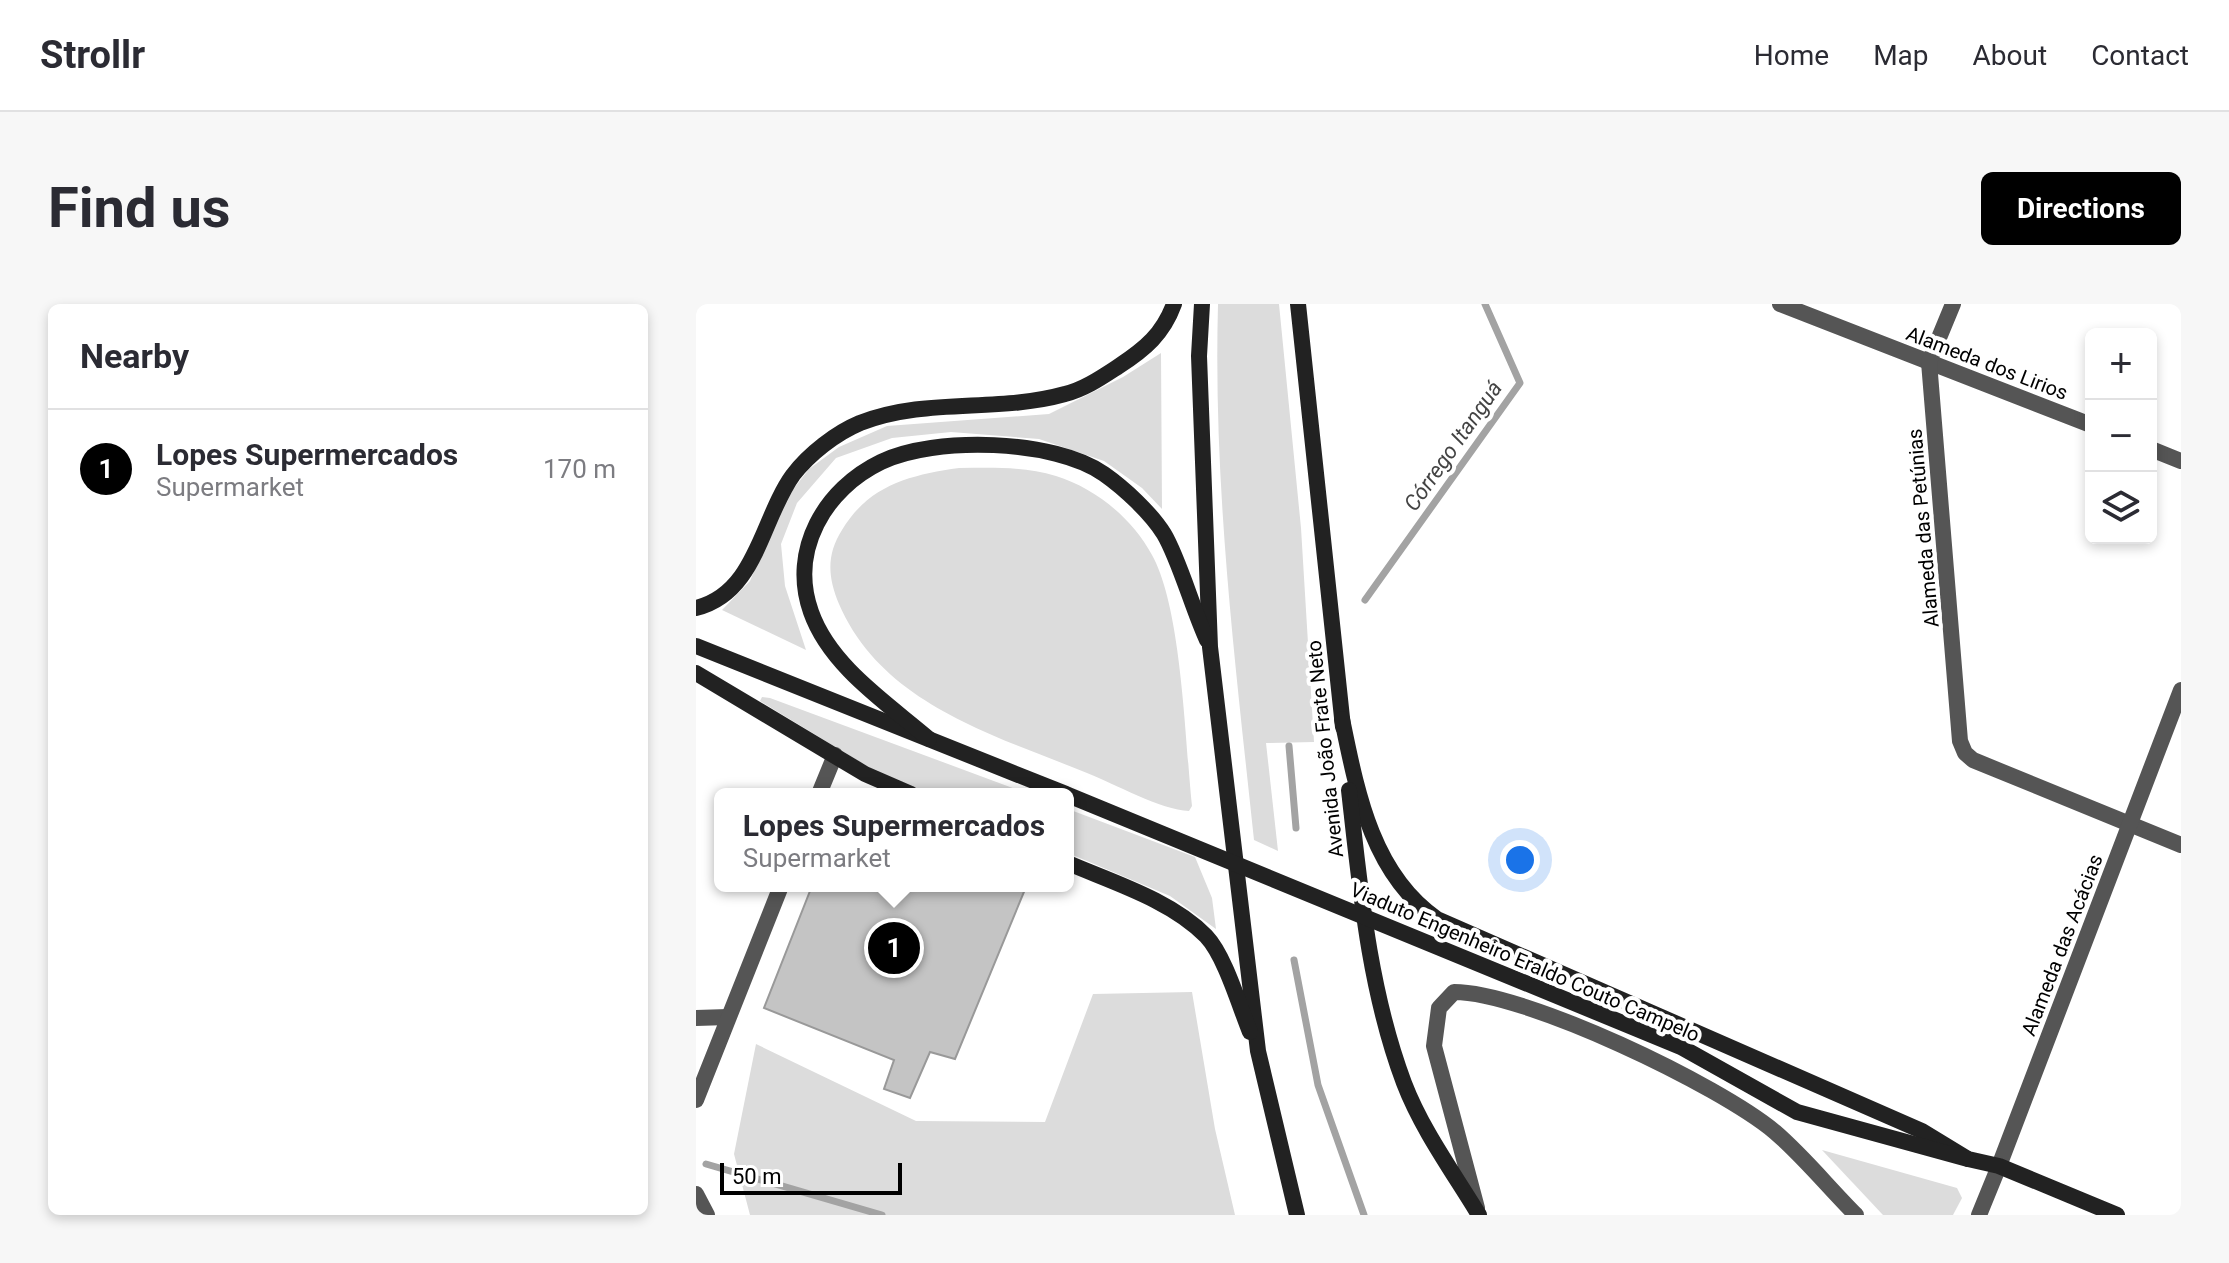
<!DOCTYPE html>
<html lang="en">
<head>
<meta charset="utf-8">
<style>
	body { margin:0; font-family:Roboto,sans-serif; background:#f7f7f7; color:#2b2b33 }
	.controls { position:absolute; right:24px; top:24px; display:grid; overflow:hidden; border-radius:12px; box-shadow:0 4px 12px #0003 }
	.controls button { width:72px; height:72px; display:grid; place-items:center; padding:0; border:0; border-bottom:2px solid #e1e1e2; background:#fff; color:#2b2b33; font:40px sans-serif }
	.scale { position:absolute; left:24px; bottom:20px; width:182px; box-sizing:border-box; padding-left:8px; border:4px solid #000; border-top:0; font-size:22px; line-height:28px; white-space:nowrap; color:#000; -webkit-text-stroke:6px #fff; paint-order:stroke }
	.you { position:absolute; left:824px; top:556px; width:28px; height:28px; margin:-20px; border:6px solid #fff; border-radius:50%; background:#1a73e8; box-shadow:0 0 0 12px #1a73e833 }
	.badge { display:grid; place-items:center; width:52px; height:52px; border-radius:50%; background:#000; color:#fff; font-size:26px; font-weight:700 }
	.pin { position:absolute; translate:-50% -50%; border:4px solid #fff; box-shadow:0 2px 8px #0006 }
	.popup { position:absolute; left:18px; top:484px; width:360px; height:104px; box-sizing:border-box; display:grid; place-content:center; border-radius:12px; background:#fff; filter:drop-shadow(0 2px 6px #0005); font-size:26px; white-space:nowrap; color:#7c7c81 }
	.popup b { font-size:30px; color:#2b2b33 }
	.popup::after { content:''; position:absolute; left:50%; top:100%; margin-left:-16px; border:16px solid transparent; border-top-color:#fff }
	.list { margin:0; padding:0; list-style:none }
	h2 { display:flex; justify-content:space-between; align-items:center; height:104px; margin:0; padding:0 32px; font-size:34px }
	h2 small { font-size:26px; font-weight:400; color:#7c7c81 }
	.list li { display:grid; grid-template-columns:52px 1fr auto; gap:24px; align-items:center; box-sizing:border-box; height:120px; padding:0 32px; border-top:2px solid #e1e1e2 }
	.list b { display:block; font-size:30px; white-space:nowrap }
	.list p { margin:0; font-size:26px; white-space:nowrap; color:#7c7c81 }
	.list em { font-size:26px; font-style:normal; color:#7c7c81 }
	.icon { flex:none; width:44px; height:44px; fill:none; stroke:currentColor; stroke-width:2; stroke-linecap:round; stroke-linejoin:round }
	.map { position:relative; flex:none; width:1485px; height:911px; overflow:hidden; border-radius:12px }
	header { display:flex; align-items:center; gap:48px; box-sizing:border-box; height:112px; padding:0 40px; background:#fff; border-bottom:2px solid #e1e1e2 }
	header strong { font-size:38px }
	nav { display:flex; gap:44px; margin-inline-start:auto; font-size:28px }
	.intro { display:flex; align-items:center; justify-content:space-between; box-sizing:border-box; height:192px; padding:0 48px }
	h1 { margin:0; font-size:56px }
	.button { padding:20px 36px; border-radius:12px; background:#000; color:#fff; font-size:28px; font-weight:700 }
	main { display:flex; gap:48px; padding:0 48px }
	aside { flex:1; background:#fff; border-radius:12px; box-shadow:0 4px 12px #0003 }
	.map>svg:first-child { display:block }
	.green { fill:#dcdcdc }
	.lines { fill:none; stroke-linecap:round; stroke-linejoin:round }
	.stream { stroke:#a3a3a3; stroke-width:7 }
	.building { fill:#c4c4c4; stroke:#999; stroke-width:2 }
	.minor { stroke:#555; stroke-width:16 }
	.tertiary { stroke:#555; stroke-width:16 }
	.secondary { stroke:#222; stroke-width:16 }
	.secondary-bridge { stroke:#222; stroke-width:16 }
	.labels { text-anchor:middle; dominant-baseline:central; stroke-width:8; stroke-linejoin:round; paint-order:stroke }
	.street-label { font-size:20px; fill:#000; stroke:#fff }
	.water-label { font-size:22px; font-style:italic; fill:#444; stroke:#fff }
</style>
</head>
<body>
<header>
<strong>Strollr</strong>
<nav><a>Home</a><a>Map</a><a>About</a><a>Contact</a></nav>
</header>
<div class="intro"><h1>Find us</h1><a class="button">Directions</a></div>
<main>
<aside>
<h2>Nearby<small></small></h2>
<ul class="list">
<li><span class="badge">1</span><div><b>Lopes Supermercados</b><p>Supermarket</p></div><em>170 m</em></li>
</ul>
</aside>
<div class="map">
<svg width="1485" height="911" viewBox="0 0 1485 911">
	<rect width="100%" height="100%" fill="#fff"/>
	<g class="green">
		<path d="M522 0H583L605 224 618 438 570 439 582 547 558 536C539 357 517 181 522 0Z"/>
		<polygon points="465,49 466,205 446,184 408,157 343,135 255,128 196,134 140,154 101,199 85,240 89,282 110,346 26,306 54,277 88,197 113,165 143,143 191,122 353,110 427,73"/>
		<path d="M263 164C295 164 328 162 360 172 399 184 436 214 456 251 486 305 489 437 496 502L493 507C465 506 419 480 391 469 298 431 186 400 143 300 132 274 130 251 146 226 173 181 214 171 263 164Z"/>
		<polygon points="66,393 74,394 333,490 234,490 179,467 64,397"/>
		<polygon points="372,505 499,553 516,594 520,625 474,592 372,549"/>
		<polygon points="496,688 519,825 539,911 54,911 38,850 60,740 220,817 349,818 397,690"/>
		<polygon points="1126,846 1261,884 1266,894 1257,911 1187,911"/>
	</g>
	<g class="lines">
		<g class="stream">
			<polyline points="669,296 824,79 789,0"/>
			<polyline points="593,442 600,524"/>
			<polyline points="598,656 622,781 668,911"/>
			<polyline points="10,860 186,911"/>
		</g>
	</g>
	<polygon class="building" points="116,582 330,583 259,755 234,748 214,794 188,785 198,756 68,704"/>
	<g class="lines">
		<g class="minor">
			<polyline points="1084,0 1395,121"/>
			<polyline points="1257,0 1233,58 1264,437 1269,449 1277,456 1485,541"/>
			<polyline points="1455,145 1485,157"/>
			<polyline points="123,490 139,451"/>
			<polyline points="0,714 32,713"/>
			<polyline points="0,796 85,582"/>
			<polyline points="0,890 11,911"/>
			<path d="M781 904 738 742 743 704 758 688C829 688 1023 781 1079 828 1108 853 1133 884 1160 911"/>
			<polyline points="1283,911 1303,862"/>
		</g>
		<polyline class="tertiary" points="1303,862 1485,386"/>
		<g class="secondary">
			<polyline points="506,0 503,52 514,343 562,747 601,911"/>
			<polyline points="602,0 647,423"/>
			<path d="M0 304C61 289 65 215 97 171 113 150 140 129 164 119 231 93 301 109 369 90 389 85 406 73 423 62 449 45 467 30 478 0"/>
			<polyline points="0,342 370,490"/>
			<polyline points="0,369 169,470 215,490"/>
			<path d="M646 415C661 488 676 570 741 615L1226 827 1272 855 1303 862 1421 911"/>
			<path d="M233 435C191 399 134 362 115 308 93 246 129 185 185 158 238 132 359 135 408 170 428 184 455 209 468 230 483 255 497 306 511 336"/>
			<path d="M653 486C664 584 673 686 708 779 726 826 757 868 783 911"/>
			<path d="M372 559C416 578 475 596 510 632 529 652 543 701 554 728"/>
		</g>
		<polyline class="secondary-bridge" points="372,491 985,743 1101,808 1272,855"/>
	</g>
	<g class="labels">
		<g class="street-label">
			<text transform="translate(1291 59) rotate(21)">Alameda dos Lirios</text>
			<text transform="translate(1227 224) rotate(-95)">Alameda das Petúnias</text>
			<text transform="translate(629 445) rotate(-96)">Avenida João Frate Neto</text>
			<text transform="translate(1366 641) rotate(-69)">Alameda das Acácias</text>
			<text transform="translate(829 658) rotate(23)">Viaduto Engenheiro Eraldo Couto Campelo</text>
		</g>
		<g class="water-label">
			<text transform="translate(757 142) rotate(-55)">Córrego Itanguá</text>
		</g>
	</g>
</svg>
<div class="controls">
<button>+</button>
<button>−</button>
<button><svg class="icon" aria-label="layers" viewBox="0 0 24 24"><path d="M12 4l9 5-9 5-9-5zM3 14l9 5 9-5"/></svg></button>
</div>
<div class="scale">50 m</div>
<div class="you"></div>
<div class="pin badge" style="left:198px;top:644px">1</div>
<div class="popup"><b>Lopes Supermercados</b>Supermarket</div>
</div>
</main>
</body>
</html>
